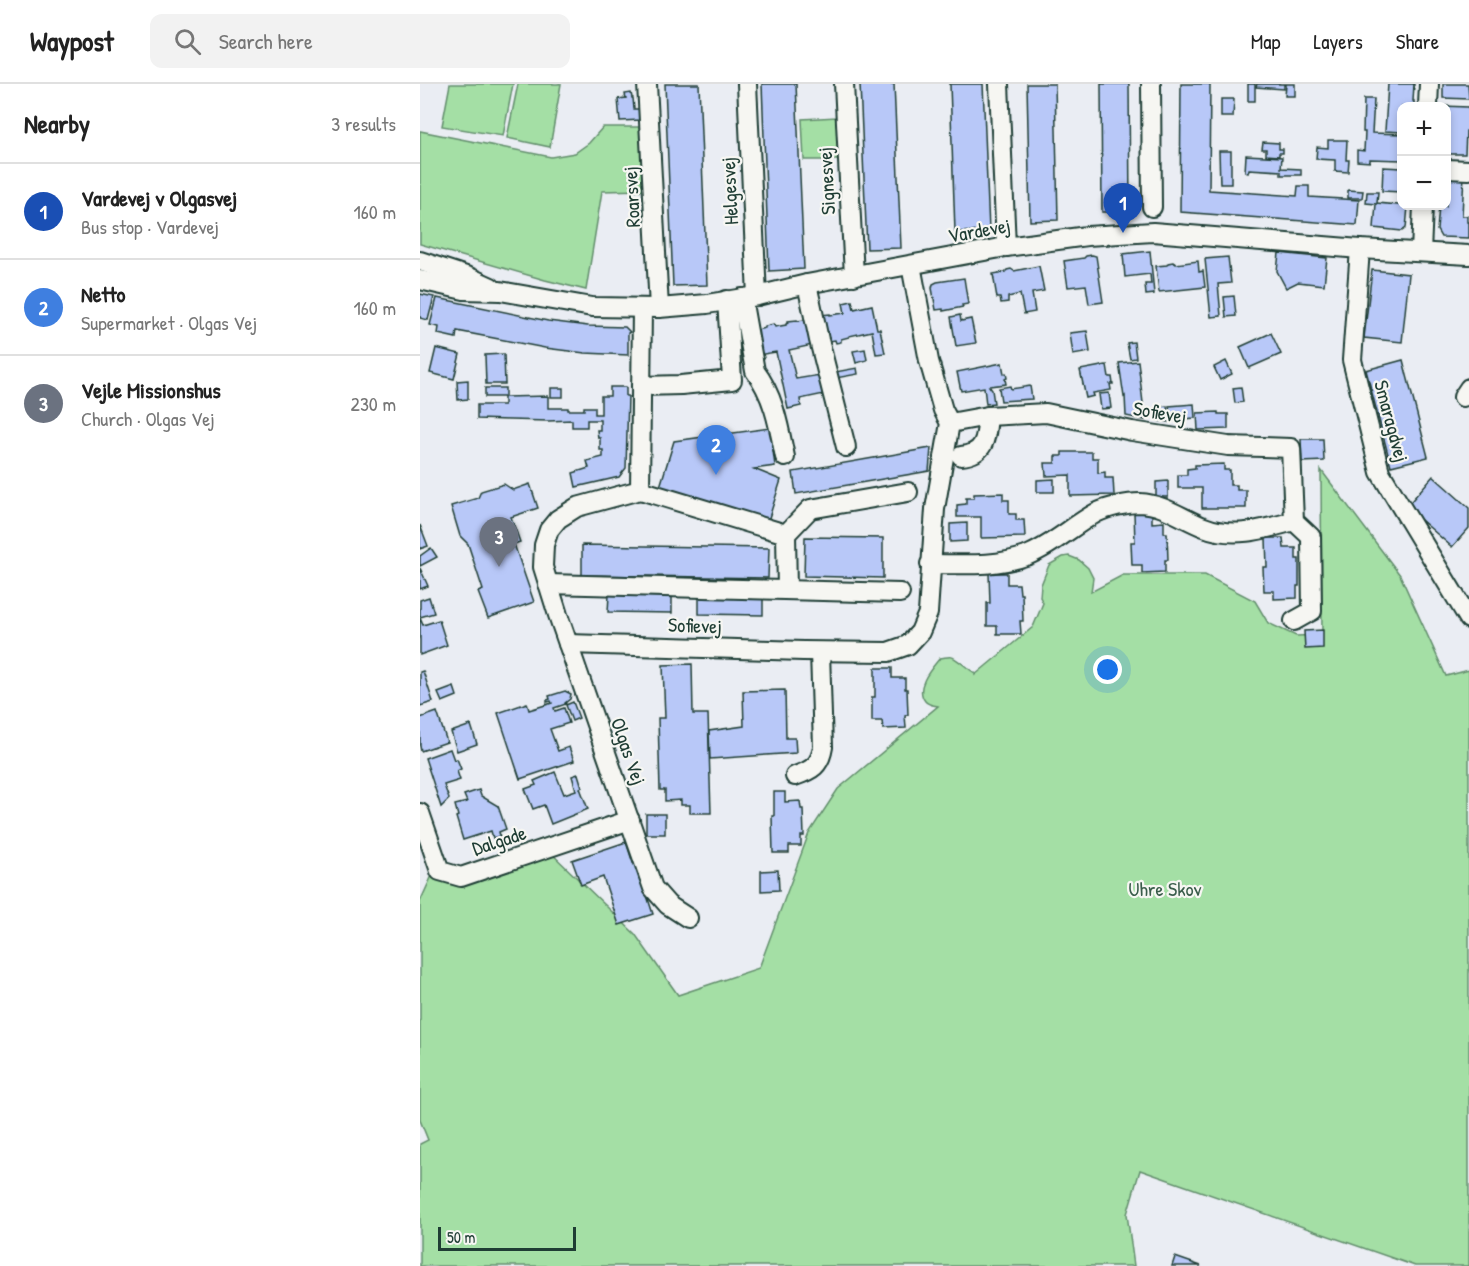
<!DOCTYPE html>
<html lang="en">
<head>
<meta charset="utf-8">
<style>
	body { margin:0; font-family:"Patrick Hand",sans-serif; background:#f2f2f2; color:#222 }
	.controls { position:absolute; right:18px; top:18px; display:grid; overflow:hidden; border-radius:12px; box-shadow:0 3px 9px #0003 }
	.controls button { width:54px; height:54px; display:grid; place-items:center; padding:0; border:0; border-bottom:2px solid #e0e0e0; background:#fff; color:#222; font:30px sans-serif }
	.scale { position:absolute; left:18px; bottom:15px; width:138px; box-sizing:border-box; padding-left:6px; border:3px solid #1f3d34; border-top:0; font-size:16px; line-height:21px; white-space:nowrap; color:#1f3d34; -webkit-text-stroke:4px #f6f6f2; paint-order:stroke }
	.you { position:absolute; left:688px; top:586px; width:21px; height:21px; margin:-15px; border:4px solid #fff; border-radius:50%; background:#1a73e8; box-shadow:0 0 0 9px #1a73e833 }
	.badge { display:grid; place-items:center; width:39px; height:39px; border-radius:50%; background:#1f6fb2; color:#fff; font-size:20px; font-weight:700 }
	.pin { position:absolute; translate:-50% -50px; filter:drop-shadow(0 2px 3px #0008) }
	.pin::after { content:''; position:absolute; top:32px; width:21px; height:18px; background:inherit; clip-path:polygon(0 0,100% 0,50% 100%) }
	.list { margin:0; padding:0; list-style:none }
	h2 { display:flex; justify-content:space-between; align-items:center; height:78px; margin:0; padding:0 24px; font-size:26px }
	h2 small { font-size:20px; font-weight:400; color:#767676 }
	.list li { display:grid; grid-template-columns:39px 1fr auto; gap:18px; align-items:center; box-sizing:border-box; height:96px; padding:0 24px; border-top:2px solid #e0e0e0 }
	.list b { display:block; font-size:22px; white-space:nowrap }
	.list p { margin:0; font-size:20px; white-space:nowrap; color:#767676 }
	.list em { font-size:20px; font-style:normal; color:#767676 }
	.icon { flex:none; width:33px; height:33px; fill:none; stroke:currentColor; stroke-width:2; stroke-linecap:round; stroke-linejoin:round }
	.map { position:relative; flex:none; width:1049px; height:1182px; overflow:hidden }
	header { display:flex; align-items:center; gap:36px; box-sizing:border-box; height:84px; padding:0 30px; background:#fff; border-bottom:2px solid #e0e0e0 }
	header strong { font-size:28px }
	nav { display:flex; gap:33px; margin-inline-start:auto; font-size:21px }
	.search { width:420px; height:54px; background:#f2f2f2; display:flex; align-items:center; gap:15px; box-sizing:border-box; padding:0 21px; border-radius:12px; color:#767676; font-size:22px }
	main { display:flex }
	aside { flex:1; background:#fff }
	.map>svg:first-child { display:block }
	.green { fill:#a4dfa5; stroke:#628e6c; stroke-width:1.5 }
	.building { fill:#b8c8f8; stroke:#1f3d34; stroke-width:1.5 }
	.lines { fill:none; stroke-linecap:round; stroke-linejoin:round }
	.minor-casing { stroke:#1f3d34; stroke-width:22 }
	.minor { stroke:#f6f6f2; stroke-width:18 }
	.labels { text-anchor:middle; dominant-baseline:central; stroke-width:4.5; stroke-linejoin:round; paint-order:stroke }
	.street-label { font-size:20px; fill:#1f3d34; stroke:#f6f6f2 }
	.park-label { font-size:20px; fill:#3a5d4b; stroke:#f6f6f2 }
</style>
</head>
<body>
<header>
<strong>Waypost</strong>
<div class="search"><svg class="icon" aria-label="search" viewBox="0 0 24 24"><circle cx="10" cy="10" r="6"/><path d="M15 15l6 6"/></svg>Search here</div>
<nav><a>Map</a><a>Layers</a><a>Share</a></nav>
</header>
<main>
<aside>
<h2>Nearby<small>3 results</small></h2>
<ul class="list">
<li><span class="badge" style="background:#1a4fb4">1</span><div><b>Vardevej v Olgasvej</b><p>Bus stop · Vardevej</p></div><em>160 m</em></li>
<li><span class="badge" style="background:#3f7fe0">2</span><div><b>Netto</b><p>Supermarket · Olgas Vej</p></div><em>160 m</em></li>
<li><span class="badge" style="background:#6b7280">3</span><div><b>Vejle Missionshus</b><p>Church · Olgas Vej</p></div><em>230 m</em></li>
</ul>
</aside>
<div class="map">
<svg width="1049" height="1182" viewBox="0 0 1049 1182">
	<rect width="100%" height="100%" fill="#eaedf3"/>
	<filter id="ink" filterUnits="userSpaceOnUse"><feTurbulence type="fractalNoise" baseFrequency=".0167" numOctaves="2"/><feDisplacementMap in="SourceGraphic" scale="12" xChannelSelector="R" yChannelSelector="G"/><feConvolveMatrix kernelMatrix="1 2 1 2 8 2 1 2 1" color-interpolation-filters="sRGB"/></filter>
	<g filter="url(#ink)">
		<g class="green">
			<polygon points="30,0 93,0 83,52 22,42"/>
			<polygon points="98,0 141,0 130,63 87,54"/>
			<polygon points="417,33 420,76 384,76 382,35"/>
			<polygon points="183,43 222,43 225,106 182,107 166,206 125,196 0,160 0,47 131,73 155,69 169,59"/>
			<path d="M901 386 980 491 1026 592 1049 586V1182H995L720 1086 707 1130 714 1182H0V1060L8 1056 0 1036V818L15 785 43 795 126 764 215 850 258 911 339 884 389 749 418 705 518 622C514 621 508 621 505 617 494 603 512 584 520 574 524 574 528 572 532 573 535 573 549 586 555 589V591L613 543 623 519 620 513 621 501 629 481 643 473 649 472 659 476 668 484 673 494 671 508 703 491H785L835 517 848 539 876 552 902 551Z"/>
		</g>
		<g class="building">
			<polygon points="245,0 279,0 287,201 253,202"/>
			<polygon points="342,0 376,0 384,185 349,187"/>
			<polygon points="440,0 474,0 481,164 447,165"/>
			<polygon points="530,0 563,0 569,147 535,148"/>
			<polygon points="607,0 635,0 638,136 610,137"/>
			<polygon points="681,0 709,0 710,128 682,128"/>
			<polygon points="761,0 790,0 789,106 877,112 878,102 889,102 889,113 939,116 937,141 760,128"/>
			<rect x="828" y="0" width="7" height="17"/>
			<polygon points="837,0 875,0 875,12 865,12 866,1 864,1 864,5 836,3"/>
			<polygon points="968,0 994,0 993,17 994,17 994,22 982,22 982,48 965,47"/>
			<polygon points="1023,0 1048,0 1049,15 1023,14"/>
			<polygon points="211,9 212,14 213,14 214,25 221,25 221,36 200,37 198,15 206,14 205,10"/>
			<polygon points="801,15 814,15 813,33 801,33"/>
			<polygon points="944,15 954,15 952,49 982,50 982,76 950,75 950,78 937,77 937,66 944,67 945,48 943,48"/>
			<polygon points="1022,22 1048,23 1049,26 1049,47 1046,47 1045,70 1026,70 1026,22"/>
			<polygon points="908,56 927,56 926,76 929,76 928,88 915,87 915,76 896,75 897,63 908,64"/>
			<polygon points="843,58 859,59 859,65 863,65 863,69 859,69 859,72 846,71 846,65 842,65"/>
			<polygon points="799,67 811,67 811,100 800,100"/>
			<polygon points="826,71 862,73 861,84 881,85 881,91 861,91 861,87 829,85 828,89 825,88"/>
			<polygon points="963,83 982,84 982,108 962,107"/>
			<polygon points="1044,90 1042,132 1047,132 1047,138 1049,138 1049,154 1021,153 1017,146 1019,122 1026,122 1026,93"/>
			<polygon points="928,106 943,107 942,114 928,114"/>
			<polygon points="947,108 958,108 957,119 988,122 986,144 982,147 954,144 956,120 946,119"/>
			<polygon points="730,167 734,210 726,211 725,200 731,200 730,190 705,193 703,170"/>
			<polygon points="859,169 907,174 904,201 878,198 866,204 857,187"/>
			<polygon points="672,171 676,172 683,218 669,220 666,201 648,203 644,177 664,174 666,172"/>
			<polygon points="808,173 811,199 798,200 801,232 791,233 785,175"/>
			<polygon points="778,177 779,188 783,187 785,203 739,208 736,182 747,181 748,179 753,178 756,180"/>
			<polygon points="619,182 624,207 612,209 615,228 604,230 600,210 588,213 588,218 581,219 580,214 577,214 573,190 585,188 587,186 591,185 594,187"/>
			<polygon points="952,186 989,190 982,258 944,254"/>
			<polygon points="544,194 548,220 542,221 543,223 523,227 523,225 516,226 512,204 513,200 517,198"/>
			<polygon points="0,210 14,213 8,236 0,234"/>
			<polygon points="814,212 816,232 806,233 804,213"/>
			<polygon points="17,214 128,237 168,242 205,243 210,248 208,249 208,271 165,269 125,264 37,247 36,254 18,250 19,243 10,241"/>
			<polygon points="432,217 434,225 452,221 457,245 460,245 465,269 456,270 452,247 429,252 429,253 421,255 421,258 416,259 415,256 403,258 401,231 410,230 410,231 425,229 423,219"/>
			<polygon points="540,231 541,237 551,235 556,259 536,262 531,233"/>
			<polygon points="392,235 397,260 369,266 376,295 400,291 404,310 380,315 381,322 368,325 356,268 343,270 344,274 338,275 333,247 345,244 345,242 354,240 355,243 366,241 366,240 368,239 368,237 377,236 377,237"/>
			<polygon points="667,247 670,268 653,271 650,249"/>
			<polygon points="851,249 861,270 829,284 820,263"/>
			<polygon points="714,258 716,274 710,275 707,259"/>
			<polygon points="16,264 40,270 34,295 10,289"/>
			<polygon points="445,265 447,276 436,279 433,267"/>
			<polygon points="84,270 85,300 66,300 65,271"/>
			<polygon points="983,276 1008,373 971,382 946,286"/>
			<polygon points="718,277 725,336 706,332 705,312 704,313 699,279"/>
			<polygon points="806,277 812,290 800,296 794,283"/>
			<polygon points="582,279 584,290 586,289 587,294 585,295 586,300 569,302 572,306 574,319 566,320 564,303 541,307 537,288"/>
			<polygon points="687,281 689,293 692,293 693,300 690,300 691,306 673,309 674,312 666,314 660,286"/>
			<polygon points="437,284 438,290 416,294 415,288"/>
			<polygon points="48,296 48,315 38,316 37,297"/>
			<polygon points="590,302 591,305 610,302 612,315 581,317 579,304"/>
			<polygon points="190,303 206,303 206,312 208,312 206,384 199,393 156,403 153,389 169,384 167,377 183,373 183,366 180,366 180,354 178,354 177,346 180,346 180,336 167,336 167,343 152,343 152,336 128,337 57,335 57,321 84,321 84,313 65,313 65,304 85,304 85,313 128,312 128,324 148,324 148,326 164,326 164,323 175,323 175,330 181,330 181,312 190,312"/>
			<polygon points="821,303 823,318 815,319 813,304"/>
			<rect x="131" y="304" width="12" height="9"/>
			<polygon points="689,309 691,324 681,325 679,310"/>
			<polygon points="774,320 775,334 751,336 749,322"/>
			<polygon points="747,322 749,338 739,337 737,323"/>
			<polygon points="798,328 798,330 808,330 808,345 778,346 777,329"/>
			<polygon points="350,344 355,382 334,385 361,396 348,437 239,406 254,357"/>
			<polygon points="881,355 903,355 904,377 882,378"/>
			<polygon points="511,364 509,387 376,410 373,388"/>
			<polygon points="642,368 672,368 672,374 678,374 678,389 685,388 685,394 693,394 694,411 650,412 650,391 626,392 625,379 635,379 635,372 642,372"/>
			<polygon points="804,380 804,386 810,386 810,401 817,401 817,406 826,406 826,424 782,424 782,404 758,404 758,391 767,391 767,385 775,384 775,381"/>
			<polygon points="1013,392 1049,424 1049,444 1032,463 986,423"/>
			<polygon points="634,395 634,408 617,408 617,396"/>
			<polygon points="748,397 748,413 736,413 736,398"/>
			<polygon points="84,400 93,406 110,400 118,424 91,433 100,458 94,460 114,518 68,534 58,508 63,506 48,460 40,452 31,422 58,414 61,407"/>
			<polygon points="583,409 583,416 589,416 589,430 596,430 596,436 604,436 605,453 561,454 561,433 537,433 537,421 546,420 546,414 554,414 554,410"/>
			<polygon points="714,428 732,428 732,439 744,438 744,449 747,449 748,476 745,476 745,488 722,489 722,481 712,481 711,458 715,458"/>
			<polygon points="547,439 547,457 530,458 530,440"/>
			<polygon points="0,441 8,462 0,465"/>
			<polygon points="385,453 463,454 463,494 384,492"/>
			<polygon points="846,454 863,454 864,464 876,464 876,475 879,475 879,502 877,502 877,514 854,515 854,507 844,507 843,483 847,483"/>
			<polygon points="162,461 349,464 348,494 162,491"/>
			<polygon points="11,464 17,473 0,482 0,472"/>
			<polygon points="0,484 8,502 0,505"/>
			<polygon points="569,489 587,489 587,500 599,500 600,510 602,510 603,537 600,537 601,550 577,550 577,542 567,542 567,519 570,519"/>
			<polygon points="189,511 252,513 252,529 188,528"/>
			<polygon points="9,513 14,529 0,533 0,516"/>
			<polygon points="279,513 343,514 343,531 279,530"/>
			<polygon points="0,534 3,541 19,536 27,561 0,571"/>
			<polygon points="903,546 903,564 885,565 884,547"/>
			<polygon points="272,580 273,630 288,630 291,729 270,729 270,721 261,721 261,716 245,717 245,706 240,706 238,634 245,634 243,581"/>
			<polygon points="455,584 472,584 472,594 485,594 485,605 487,605 488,631 485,631 486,644 463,645 462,637 452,637 452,613 455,613"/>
			<polygon points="3,587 13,618 0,622 0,588"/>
			<polygon points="34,603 37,612 22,618 18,609"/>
			<polygon points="365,606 366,654 375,654 376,669 290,675 289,647 324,642 323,607"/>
			<polygon points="145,607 151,610 150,615 145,619 146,620 134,624 135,627 144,624 149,639 130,645 138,667 149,663 154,677 100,695 78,629 107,619 109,626 132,619 131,617 127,618 127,616 130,615 129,612"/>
			<polygon points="153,618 159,634 152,637 146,621"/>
			<polygon points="17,628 27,658 1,667 0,662 0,634"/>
			<polygon points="51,641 57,660 37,667 31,648"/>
			<polygon points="30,665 34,676 37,675 41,685 37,687 40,696 24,701 29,715 21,723 5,674"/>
			<polygon points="135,688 144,710 156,706 152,692 158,690 162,703 160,704 168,725 131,740 124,721 113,725 105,705 116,701 114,697"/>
			<polygon points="59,706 61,712 78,722 86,745 79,748 80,752 73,754 71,747 43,756 36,733 38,732 35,721 47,718 44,711"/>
			<polygon points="354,708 365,708 365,718 380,717 381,725 383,725 384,752 381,752 381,762 369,762 369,769 353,769 352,732 354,732"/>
			<rect x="226" y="730" width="19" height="20"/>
			<polygon points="206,758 213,779 216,778 233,830 199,841 183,793 161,801 152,776"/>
			<polygon points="358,786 359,806 341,807 341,787"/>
			<polygon points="755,1173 781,1182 752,1182"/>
		</g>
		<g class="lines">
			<defs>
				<g id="minor">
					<polyline points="227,0 239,224"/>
					<polyline points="327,0 337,212"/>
					<polyline points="424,0 434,192"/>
					<polyline points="579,0 586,163"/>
					<polyline points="731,0 732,123"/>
					<polyline points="1008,22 1009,0"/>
					<polyline points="1026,85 1049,86"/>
					<polyline points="940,165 932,276 960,388 1049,535"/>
					<polyline points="1001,168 1003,122"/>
					<polyline points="0,177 49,193 71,203"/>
					<polyline points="0,196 44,206 80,207 172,223 239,224 287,220 337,212 387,200 586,163 667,152 733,148 940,165 1049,171"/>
					<polyline points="387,200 399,256 426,363"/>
					<path d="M322 214 335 287C354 312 359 343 365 373"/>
					<polyline points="222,225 220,406 157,423 138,435 129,446 124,461 123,483 138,531 233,804 248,821 268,834"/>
					<polyline points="221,302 261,301 312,296 307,216"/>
					<polyline points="1043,313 1049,304"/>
					<polyline points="530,339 568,332 626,329 712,347 808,362 871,364 874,437 891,453 892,527 874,537"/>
					<path d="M541 372C566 370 566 353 568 332"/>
					<polyline points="220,406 366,450 367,506"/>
					<polyline points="366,450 390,425 488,408"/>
					<path d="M510 480C542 480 575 483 606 472 632 462 652 442 676 429 688 423 707 419 720 419 744 420 763 435 784 443 814 455 845 445 874 437"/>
					<polyline points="128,500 480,509"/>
					<polyline points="148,560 383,567 468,568 488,561 500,548 508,529 515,425 530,339 523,326 509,277 491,181"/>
					<path d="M375 692C392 686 400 682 403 663L400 568"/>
					<polyline points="0,729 20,787 41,793 210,736"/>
				</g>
			</defs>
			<use href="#minor" class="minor-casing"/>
			<use href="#minor" class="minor"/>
		</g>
	</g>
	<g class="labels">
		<g class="street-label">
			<text transform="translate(406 97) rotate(-93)">Signesvej</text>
			<text transform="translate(309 107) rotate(-93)">Helgesvej</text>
			<text transform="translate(211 113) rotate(-93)">Roarsvej</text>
			<text transform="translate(559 146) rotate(-10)">Vardevej</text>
			<text transform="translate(740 328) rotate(10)">Sofievej</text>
			<text transform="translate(972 337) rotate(75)">Smaragdvej</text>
			<text transform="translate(275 541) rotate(2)">Sofievej</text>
			<text transform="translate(209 667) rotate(71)">Olgas Vej</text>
			<text transform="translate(79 756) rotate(-18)">Dalgade</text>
		</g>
		<g class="park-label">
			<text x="745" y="804">Uhre Skov</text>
		</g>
	</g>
</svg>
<div class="controls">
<button>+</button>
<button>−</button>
</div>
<div class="scale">50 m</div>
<div class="you"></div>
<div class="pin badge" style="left:703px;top:149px;background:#1a4fb4">1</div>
<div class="pin badge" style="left:296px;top:391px;background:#3f7fe0">2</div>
<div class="pin badge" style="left:79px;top:483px;background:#6b7280">3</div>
</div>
</main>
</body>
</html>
